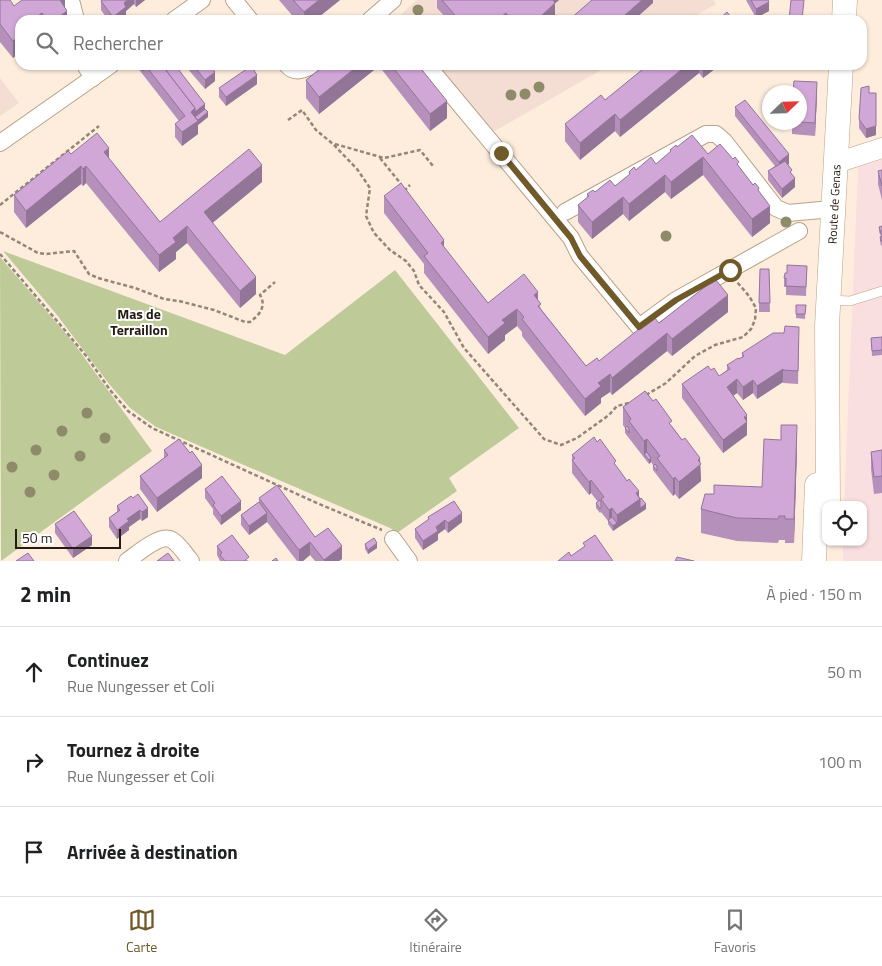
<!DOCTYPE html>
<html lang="fr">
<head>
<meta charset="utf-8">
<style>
	body { margin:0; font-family:"Titillium Web",sans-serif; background:#f6f6f6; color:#202124 }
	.controls { position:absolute; right:15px; bottom:15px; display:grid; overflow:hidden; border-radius:10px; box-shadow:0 1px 4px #0004 }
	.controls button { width:45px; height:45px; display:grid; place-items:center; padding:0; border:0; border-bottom:1px solid #e0e0e0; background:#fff; color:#202124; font:25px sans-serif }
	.compass { position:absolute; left:762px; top:85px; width:45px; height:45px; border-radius:50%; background:#fff; box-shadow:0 1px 4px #0004; rotate:67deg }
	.scale { position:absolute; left:15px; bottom:12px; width:106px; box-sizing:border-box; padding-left:5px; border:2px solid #251b11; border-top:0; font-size:14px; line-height:18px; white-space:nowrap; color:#251b11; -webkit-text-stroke:4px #fff; paint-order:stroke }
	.stop { position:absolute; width:15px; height:15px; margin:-11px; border:4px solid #705a2a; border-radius:50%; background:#fff }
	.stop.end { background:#705a2a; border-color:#fff; box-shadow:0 1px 5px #0008 }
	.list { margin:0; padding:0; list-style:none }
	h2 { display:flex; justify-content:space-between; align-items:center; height:65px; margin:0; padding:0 20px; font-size:21px }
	h2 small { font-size:16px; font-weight:400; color:#757577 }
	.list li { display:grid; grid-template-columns:32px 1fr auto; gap:15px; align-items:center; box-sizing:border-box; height:90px; padding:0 20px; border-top:1px solid #e0e0e0 }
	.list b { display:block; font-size:19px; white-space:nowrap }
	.list p { margin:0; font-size:16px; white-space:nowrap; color:#757577 }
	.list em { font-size:16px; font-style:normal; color:#757577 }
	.icon { flex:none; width:28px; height:28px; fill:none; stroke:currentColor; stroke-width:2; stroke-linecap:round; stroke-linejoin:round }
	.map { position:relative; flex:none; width:882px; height:561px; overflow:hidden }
	.search { position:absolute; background:#fff; box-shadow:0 1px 4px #0004; left:15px; right:15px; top:15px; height:55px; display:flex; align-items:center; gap:12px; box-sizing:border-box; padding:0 18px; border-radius:15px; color:#757577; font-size:19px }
	.sheet { height:335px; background:#fff }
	nav { display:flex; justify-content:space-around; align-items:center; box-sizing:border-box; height:70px; border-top:1px solid #e0e0e0; background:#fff; font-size:14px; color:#757577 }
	nav a { display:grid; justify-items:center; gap:2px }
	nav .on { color:#705a2a }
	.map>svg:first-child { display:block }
	.commercial { fill:#fadfe0 }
	.education { fill:#f4ddd2 }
	.green { fill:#becb99 }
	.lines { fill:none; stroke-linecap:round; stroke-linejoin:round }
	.service-casing { stroke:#bba187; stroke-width:10 }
	.minor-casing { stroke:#bba187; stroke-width:18 }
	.tertiary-casing { stroke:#bba187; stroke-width:21 }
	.secondary-casing { stroke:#bba187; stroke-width:25 }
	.path { stroke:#938578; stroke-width:2.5; stroke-dasharray:4 2.5; stroke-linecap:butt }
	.service { stroke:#fff; stroke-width:9 }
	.minor { stroke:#fff; stroke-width:16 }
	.tertiary { stroke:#fff; stroke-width:20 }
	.secondary { stroke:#fff; stroke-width:24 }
	.tree { fill:#8e8b6b }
	.wall { fill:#b490ba }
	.shaded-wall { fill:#927597 }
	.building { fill:#d1a7d8; stroke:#927597 }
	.route { stroke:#705a2a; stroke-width:6 }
	.labels { text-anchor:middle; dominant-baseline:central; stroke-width:4; stroke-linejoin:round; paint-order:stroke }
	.street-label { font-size:12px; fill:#251b11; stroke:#fff }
	.neighbourhood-label { font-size:14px; font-weight:bold; fill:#251b11; stroke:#fff }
</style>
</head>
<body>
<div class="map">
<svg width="882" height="561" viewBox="0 0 882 561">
	<rect width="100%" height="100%" fill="#feeddd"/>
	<polygon class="commercial" points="882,160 882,561 843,561 843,542 863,542 863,505 844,505 858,167"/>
	<g class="education">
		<polygon points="417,0 714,0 716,4 688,20 400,20 398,17"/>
		<polygon points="437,65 610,65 493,132"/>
		<polygon points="0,78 19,103 0,116"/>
	</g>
	<g class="green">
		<polygon points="3,251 285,355 395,270 519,428 449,478 457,491 397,533 390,528 156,427 130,408 109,384 57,315"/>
		<polygon points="0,257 73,342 152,451 1,561"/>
	</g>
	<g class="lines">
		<defs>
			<polyline id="service" points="829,300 850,301 882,291"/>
			<g id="minor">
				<polyline points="69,0 72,4 76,20"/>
				<polyline points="234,0 250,20"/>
				<polyline points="174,20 202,0"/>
				<polyline points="370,20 393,0"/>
				<polyline points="85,65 93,78"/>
				<path d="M287 65C295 75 304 69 314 65"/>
				<polyline points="427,65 571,238 580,256 639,327 676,300 799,231"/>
				<polyline points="0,143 111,65"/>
				<polyline points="565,212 706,134 716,134 724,141 776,208 788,213 832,209"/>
				<polyline points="393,539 409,561"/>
				<path d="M127 561C137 554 161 533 172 540 180 545 185 554 191 561"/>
			</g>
			<polyline id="tertiary" points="836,163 882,148"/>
			<g id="secondary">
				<polyline points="844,20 845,0"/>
				<path id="s1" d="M828 505 827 326 841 65"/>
				<polyline points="814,561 817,485"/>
			</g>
		</defs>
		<use href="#service" class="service-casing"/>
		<use href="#minor" class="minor-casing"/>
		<use href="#tertiary" class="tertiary-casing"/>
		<use href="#secondary" class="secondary-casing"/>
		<g class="path">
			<polyline points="288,120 302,110 316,130 333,144 357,169 370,188 366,216 374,233 390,250 406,261 414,271 419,285 444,312 464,348 544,439 561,445 577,438 609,415 617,406 633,402"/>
			<polyline points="335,144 384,158 420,150 433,166"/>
			<polyline points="380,158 401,184"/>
			<polyline points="404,189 405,190 410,185"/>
			<polyline points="0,205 99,126"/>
			<path d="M0 232 38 253 46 254 74 251 89 274 98 278 135 288 164 299 179 301 214 310 245 322H250C259 315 267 307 260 295L275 282"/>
			<polyline points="0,254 63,328 87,357 110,390 128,411 152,428 319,504 382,530"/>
			<polyline points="646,395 666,383 695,356 715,345 743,337 751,329 755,320 756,308 749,296 737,282"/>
		</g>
		<use href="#service" class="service"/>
		<use href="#minor" class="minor"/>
		<use href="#tertiary" class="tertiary"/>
		<use href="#secondary" class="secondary"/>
	</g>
	<g class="tree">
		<circle cx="418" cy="10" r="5.5"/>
		<circle cx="539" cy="87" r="5.5"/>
		<circle cx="525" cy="94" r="5.5"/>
		<circle cx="511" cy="95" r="5.5"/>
		<circle cx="786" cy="222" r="5.5"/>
		<circle cx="666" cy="236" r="5.5"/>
		<circle cx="87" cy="413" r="5.5"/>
		<circle cx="62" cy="431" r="5.5"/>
		<circle cx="105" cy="438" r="5.5"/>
		<circle cx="36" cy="450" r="5.5"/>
		<circle cx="80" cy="456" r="5.5"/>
		<circle cx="12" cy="467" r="5.5"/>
		<circle cx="54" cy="475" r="5.5"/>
		<circle cx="30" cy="492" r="5.5"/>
	</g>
	<g class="wall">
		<polygon points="0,0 14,6 65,0 65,8 67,20 20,20 13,58 0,42"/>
		<polygon points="102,0 145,0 136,7 134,4 126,11 126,16 120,20 108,20 101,10 101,1"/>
		<polygon points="279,0 340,0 315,20 296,20"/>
		<polygon points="437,0 559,0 555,3 555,17 552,20 448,20 437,8"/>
		<polygon points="746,0 768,0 769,11 756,18"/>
		<polygon points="137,65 175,65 205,109 208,117 198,125 198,134 182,146 175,137 175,124 179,121 137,67"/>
		<polygon points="187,65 209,65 215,81 205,89 187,68"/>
		<polygon points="325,65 418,65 447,118 430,131 379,66 319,114 306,98 306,80"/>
		<polygon points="648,65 720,65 703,78 699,73 620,137 615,131 580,160 565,141 565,124 605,100"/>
		<polygon points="257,84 226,106 219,97 219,88"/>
		<polygon points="800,92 817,95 815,136 792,134 792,122 800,122"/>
		<polygon points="869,93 876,135 866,138 859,128 859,119"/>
		<polygon points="735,107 789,164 788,164 792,175 795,187 782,198 768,180 768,171 775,166 735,116"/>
		<polygon points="677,147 708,154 739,167 759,192 770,223 752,237 703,175 671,199 665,192 629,221 623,214 592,239 578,222 578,205 587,198 587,194 615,186 629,176 629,172 656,164 670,153 670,150"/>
		<polygon points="71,154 109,159 160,222 262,182 212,223 256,294 240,308 187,243 176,252 176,259 159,272 86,183 83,186 81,184 26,228 14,212 14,195"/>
		<polygon points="882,170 882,200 878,184 878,171"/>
		<polygon points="384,196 444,248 488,303 538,301 541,309 586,366 599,361 659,323 728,312 672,356 667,351 612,395 610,392 601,398 601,403 585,416 522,336 522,332 517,326 505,335 505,340 488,354 424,273 424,264 384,213"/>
		<polygon points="882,226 882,245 881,246 880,241 880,237 881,236 879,232 879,227"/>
		<polygon points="807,266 806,296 786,295 786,287 784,287 784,278 787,273"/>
		<polygon points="769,269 770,312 759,312 759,303"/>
		<polygon points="796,305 806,305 805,319 796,318"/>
		<polygon points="882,337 882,355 872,356 871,338"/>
		<polygon points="799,340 798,384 783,383 783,382 757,399 753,393 743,400 737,393 733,396 747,421 747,435 723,453 682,398 682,384 711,370 719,376 727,370 727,365 742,357 742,353"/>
		<polygon points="623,407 672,426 700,464 701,481 679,499 675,494 673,496 653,470 653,465 651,462 649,464 625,433 625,428 623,425"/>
		<polygon points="797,449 794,543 785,543 785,540 779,540 778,543 737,541 701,533 701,509 714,494 762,487"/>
		<polygon points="164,450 202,478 157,512 140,489 140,476 164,458"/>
		<polygon points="882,450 882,493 874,494 871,469 871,452"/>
		<polygon points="572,455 616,467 639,496 646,509 613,531 608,524 608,521 601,512 600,513 596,508 596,503 598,502 591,493 589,495 572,473"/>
		<polygon points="205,489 241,510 221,525 213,514 213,509 205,498"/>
		<polygon points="131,496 148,517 142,521 140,519 129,527 129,530 117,539 109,527 109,518 117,512 117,506"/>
		<polygon points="259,498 315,537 342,559 339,561 315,561 310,555 303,561 297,561 267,522 249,535 241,525 241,515 259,502"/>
		<polygon points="428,517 462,522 448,533 445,529 438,534 438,540 423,550 415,538 415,529 428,520"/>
		<polygon points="55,524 92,545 73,558 55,533"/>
		<polygon points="365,544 377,548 368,554 365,549"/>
		<polygon points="217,546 249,561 220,561 217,555"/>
	</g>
	<g class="shaded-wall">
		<polygon points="60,0 65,0 65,12 67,11 67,20 55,20"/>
		<polygon points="128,0 134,0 134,4 126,11 126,16 120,20 113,20 113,17 124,3"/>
		<polygon points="136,0 145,0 136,7"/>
		<polygon points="319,0 340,0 315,20 304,20 304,12"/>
		<polygon points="549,0 559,0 549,9"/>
		<polygon points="642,0 653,0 653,3 634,20 625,20 625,15"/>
		<polygon points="769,2 769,11 756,18 756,9"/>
		<polygon points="555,3 555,17 552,20 537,20"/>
		<polygon points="42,13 42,20 32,20"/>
		<polygon points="506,13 506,20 497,20"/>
		<polygon points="20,36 20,53 13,58 13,41"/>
		<polygon points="359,65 379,65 379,66 319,114 319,97"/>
		<polygon points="687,65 699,65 699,73 620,137 620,120"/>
		<polygon points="703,65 720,65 703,78"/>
		<polygon points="215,72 215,81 205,89 205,80"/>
		<polygon points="257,75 257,84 226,106 226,97"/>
		<polygon points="817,82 817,95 815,136 815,123"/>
		<polygon points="876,93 876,135 866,138 866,129"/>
		<polygon points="447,101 447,118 430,131 430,114"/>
		<polygon points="205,104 205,114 193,123 191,112 195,108"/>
		<polygon points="208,112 208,117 198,125 198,134 182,146 182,132"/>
		<polygon points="615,114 615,131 580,160 580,143"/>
		<polygon points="109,148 109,166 104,152"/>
		<polygon points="789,154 789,164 779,171 779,162"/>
		<polygon points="703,157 703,175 671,199 671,182"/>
		<polygon points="262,165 262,182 204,230 204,212"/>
		<polygon points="81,166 81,184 26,228 26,211"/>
		<polygon points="86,166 86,183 83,186 83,169"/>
		<polygon points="665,175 665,192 629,221 629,204"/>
		<polygon points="795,178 795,187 782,198 782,189"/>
		<polygon points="623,197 623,214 592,239 592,222"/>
		<polygon points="770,206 770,223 752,237 752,219"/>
		<polygon points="187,226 187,243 176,252 176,259 159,272 159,255 173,238"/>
		<polygon points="444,240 444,257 441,243"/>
		<polygon points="256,277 256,294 240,308 240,291"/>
		<polygon points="538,292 538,309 534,295"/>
		<polygon points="728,295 728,312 672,356 672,339"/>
		<polygon points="517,309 517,326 505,335 505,340 488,354 488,337 502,320"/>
		<polygon points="667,333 667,351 612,395 612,378"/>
		<polygon points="783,369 783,382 757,399 757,386"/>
		<polygon points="610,374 610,392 601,398 601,403 585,416 585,399 598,383"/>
		<polygon points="737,379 737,393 727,400 727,387"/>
		<polygon points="753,380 753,393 743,400 743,387"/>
		<polygon points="747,415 747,435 723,453 723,440"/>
		<polygon points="797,425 797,449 794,543 794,519"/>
		<polygon points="647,439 647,457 644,454 644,441"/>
		<polygon points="651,458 651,462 649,464 649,460"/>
		<polygon points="700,458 701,481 679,499 679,482 698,460"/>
		<polygon points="202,465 202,478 157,512 157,498"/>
		<polygon points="675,477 675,494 673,496 673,479"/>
		<polygon points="591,480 591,493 589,495 589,482"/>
		<polygon points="639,491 639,500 640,499 646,504 646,509 617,528 617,515 636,493"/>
		<polygon points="241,501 241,510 221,525 221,516"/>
		<polygon points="148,508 148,517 142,521 142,512"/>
		<polygon points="612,508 612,521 609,522 609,510"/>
		<polygon points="140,510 140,519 129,527 129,530 117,539 117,530 127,519"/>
		<polygon points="267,513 267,522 249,535 249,526"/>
		<polygon points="462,513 462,522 448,533 448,523"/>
		<polygon points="445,520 445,529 438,534 438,540 423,550 423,541 436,527"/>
		<polygon points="617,523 617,528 613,531 613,526"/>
		<polygon points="92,536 92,545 73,558 73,549"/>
		<polygon points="310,542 310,555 303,561 299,561 299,550"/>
		<polygon points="377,543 377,548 368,554 368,550"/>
		<polygon points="342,546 342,559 339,561 324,561 324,560"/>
	</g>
	<g class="building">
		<polygon points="0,0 10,0 14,6 22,0 60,0 67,11 55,20 47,20 42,13 32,20 20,20 20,36 13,41 0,24"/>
		<polygon points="102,0 128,0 124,3 126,7 113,17 101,1"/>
		<polygon points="293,0 319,0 304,12"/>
		<polygon points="442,0 553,0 555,3 537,20 528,20 525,17 521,20 512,20 506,13 497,20 459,20"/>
		<polygon points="592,0 642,0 625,15 628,18 626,20 571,20 570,19"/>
		<polygon points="751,0 768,0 769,2 756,9"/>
		<polygon points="791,0 804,0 802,20 789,20"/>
		<polygon points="727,12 733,20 718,20"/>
		<polygon points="387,16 390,20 382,20"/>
		<polygon points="139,65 143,65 143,71"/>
		<polygon points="145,65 162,65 195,108 191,112 198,121 182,132 175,124 185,116"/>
		<polygon points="162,65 175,65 205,104 195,112 195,108"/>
		<polygon points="193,65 209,65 215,72 205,80"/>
		<polygon points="325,65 359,65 319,97 306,80"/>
		<polygon points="391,65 418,65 447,101 430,114"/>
		<polygon points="648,65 687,65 620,120 615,114 580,143 565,124 601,95 605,100"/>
		<polygon points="251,66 257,75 226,97 219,88"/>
		<polygon points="794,81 817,82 815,123 800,122 800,92 793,92"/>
		<polygon points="869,86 869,93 876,93 876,126 866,129 859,119 861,88"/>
		<polygon points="745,100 789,154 779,162 735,107"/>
		<polygon points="205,109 208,112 198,120 195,117"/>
		<polygon points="97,133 109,148 104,152 160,222 249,149 262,165 204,212 256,277 240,291 187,226 173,238 176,242 159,255 86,166 83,169 81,166 26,211 14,195 68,151 71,154"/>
		<polygon points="692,135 708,154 720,144 733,159 735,157 739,162 737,164 753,185 755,183 759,188 758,190 770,206 752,219 703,157 671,182 665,175 629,204 623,197 592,222 578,205 589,196 587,194 593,190 595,192 610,180 615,186 630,174 629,172 634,167 636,170 651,157 656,164 671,151 670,150 676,145 677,147"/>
		<polygon points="785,161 792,170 790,172 795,178 782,189 768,171"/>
		<polygon points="882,170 882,186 878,171"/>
		<polygon points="401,183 444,240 441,243 488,303 524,274 538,292 534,295 541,304 538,306 586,366 597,358 599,361 654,317 659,323 715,279 728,295 672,339 667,333 612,378 610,374 598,383 601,386 585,399 522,319 524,317 517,309 502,320 505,323 488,337 424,256 428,253 384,196"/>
		<polygon points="882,226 882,241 881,241 880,237 882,236 879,227"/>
		<polygon points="787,265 807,266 806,287 786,286 786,278 784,278 785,273 787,273"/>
		<polygon points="760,269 769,269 770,303 759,303"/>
		<polygon points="796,305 806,305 805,314 796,314"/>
		<polygon points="785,326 799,327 798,371 783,370 783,369 757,386 753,380 743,387 737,379 727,387 747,415 744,417 747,422 723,440 682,384 708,366 711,370 714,368 719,376 730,369 727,365 738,358 739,359 744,356 742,353 773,333 784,333"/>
		<polygon points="882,337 882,350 872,351 871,338"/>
		<polygon points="645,391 653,401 656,399 672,421 669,423 682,440 685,438 700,458 698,460 701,464 679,482 675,477 673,479 657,458 660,456 647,439 644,441 629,421 631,419 623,407"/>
		<polygon points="781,425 797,425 794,519 785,519 785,516 779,516 778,519 737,518 701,509 705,494 714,494 714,485 762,487 764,439 781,440"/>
		<polygon points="627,426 629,428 629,433 625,428"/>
		<polygon points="594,437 597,442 600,439 616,461 614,463 620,471 627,481 629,479 639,491 636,493 640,499 617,515 612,508 609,510 601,499 604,497 591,480 589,482 572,460 575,458 572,455"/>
		<polygon points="179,439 190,453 192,451 202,465 157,498 140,476 168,455 164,450"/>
		<polygon points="882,450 882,476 874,477 871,452"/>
		<polygon points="647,452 651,458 649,460 644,454"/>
		<polygon points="655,464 657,466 657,471 653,466"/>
		<polygon points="222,476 241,501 221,516 213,505 215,503 205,489"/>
		<polygon points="277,485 315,537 328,528 342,546 324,560 310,542 299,550 259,498"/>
		<polygon points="138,494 148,508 142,512 140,510 127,519 129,521 117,530 109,518 120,510 117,506 131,496 133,498"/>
		<polygon points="641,498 646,504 640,508 640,499"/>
		<polygon points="600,500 601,502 601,508 600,509 596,503"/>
		<polygon points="454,501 462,513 448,523 445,520 436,527 438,531 423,541 415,529 429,519 428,517"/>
		<polygon points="259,502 267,513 249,526 241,515"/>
		<polygon points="74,511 92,536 73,549 55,524"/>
		<polygon points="612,517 617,523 613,526 608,520"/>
		<polygon points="232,535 249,557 244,561 225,561 220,555 222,553 217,546"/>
		<polygon points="595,535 613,561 558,561 569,552 571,556 585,546 583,543"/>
		<polygon points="374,538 377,543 368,550 365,544"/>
		<polygon points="28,553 34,561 16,561"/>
		<polygon points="168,553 174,561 157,561"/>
		<polygon points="677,557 694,561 675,561"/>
		<polygon points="276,558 278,561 272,561"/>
	</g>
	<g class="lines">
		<polyline class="route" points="501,153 571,238 580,256 639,327 676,300 730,270"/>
	</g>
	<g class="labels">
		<g class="street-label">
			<text stroke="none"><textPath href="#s1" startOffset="301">Route de Genas</textPath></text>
		</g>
		<g class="neighbourhood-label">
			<text x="139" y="313">Mas de<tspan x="139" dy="16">Terraillon</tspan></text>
		</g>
	</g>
</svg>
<div class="controls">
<button><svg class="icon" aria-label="locate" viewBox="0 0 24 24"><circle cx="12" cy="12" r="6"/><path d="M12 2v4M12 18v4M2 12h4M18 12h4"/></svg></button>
</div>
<svg class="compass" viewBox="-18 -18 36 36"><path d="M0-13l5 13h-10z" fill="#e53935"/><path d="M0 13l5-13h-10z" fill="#757577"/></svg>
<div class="scale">50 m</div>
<div class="stop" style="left:730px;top:270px"></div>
<div class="stop end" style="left:501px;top:153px"></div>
<div class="search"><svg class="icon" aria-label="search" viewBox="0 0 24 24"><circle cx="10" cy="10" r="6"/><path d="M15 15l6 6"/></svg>Rechercher</div>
</div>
<section class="sheet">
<h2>2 min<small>À pied · 150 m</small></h2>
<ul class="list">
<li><svg class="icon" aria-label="ahead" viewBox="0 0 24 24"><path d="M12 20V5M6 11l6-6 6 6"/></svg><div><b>Continuez</b><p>Rue Nungesser et Coli</p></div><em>50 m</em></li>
<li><svg class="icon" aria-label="right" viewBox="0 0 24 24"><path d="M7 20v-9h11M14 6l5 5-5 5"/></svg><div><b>Tournez à droite</b><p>Rue Nungesser et Coli</p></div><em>100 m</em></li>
<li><svg class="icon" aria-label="arrive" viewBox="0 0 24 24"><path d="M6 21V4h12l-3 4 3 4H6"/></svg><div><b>Arrivée à destination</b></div></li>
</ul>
</section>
<nav>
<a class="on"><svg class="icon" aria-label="map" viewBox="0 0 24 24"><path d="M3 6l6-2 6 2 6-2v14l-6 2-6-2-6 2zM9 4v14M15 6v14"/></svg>Carte</a>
<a><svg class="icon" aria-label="directions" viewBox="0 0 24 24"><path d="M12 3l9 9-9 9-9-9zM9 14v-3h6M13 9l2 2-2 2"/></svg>Itinéraire</a>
<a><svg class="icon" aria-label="saved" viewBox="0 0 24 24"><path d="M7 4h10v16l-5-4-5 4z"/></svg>Favoris</a>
</nav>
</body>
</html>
